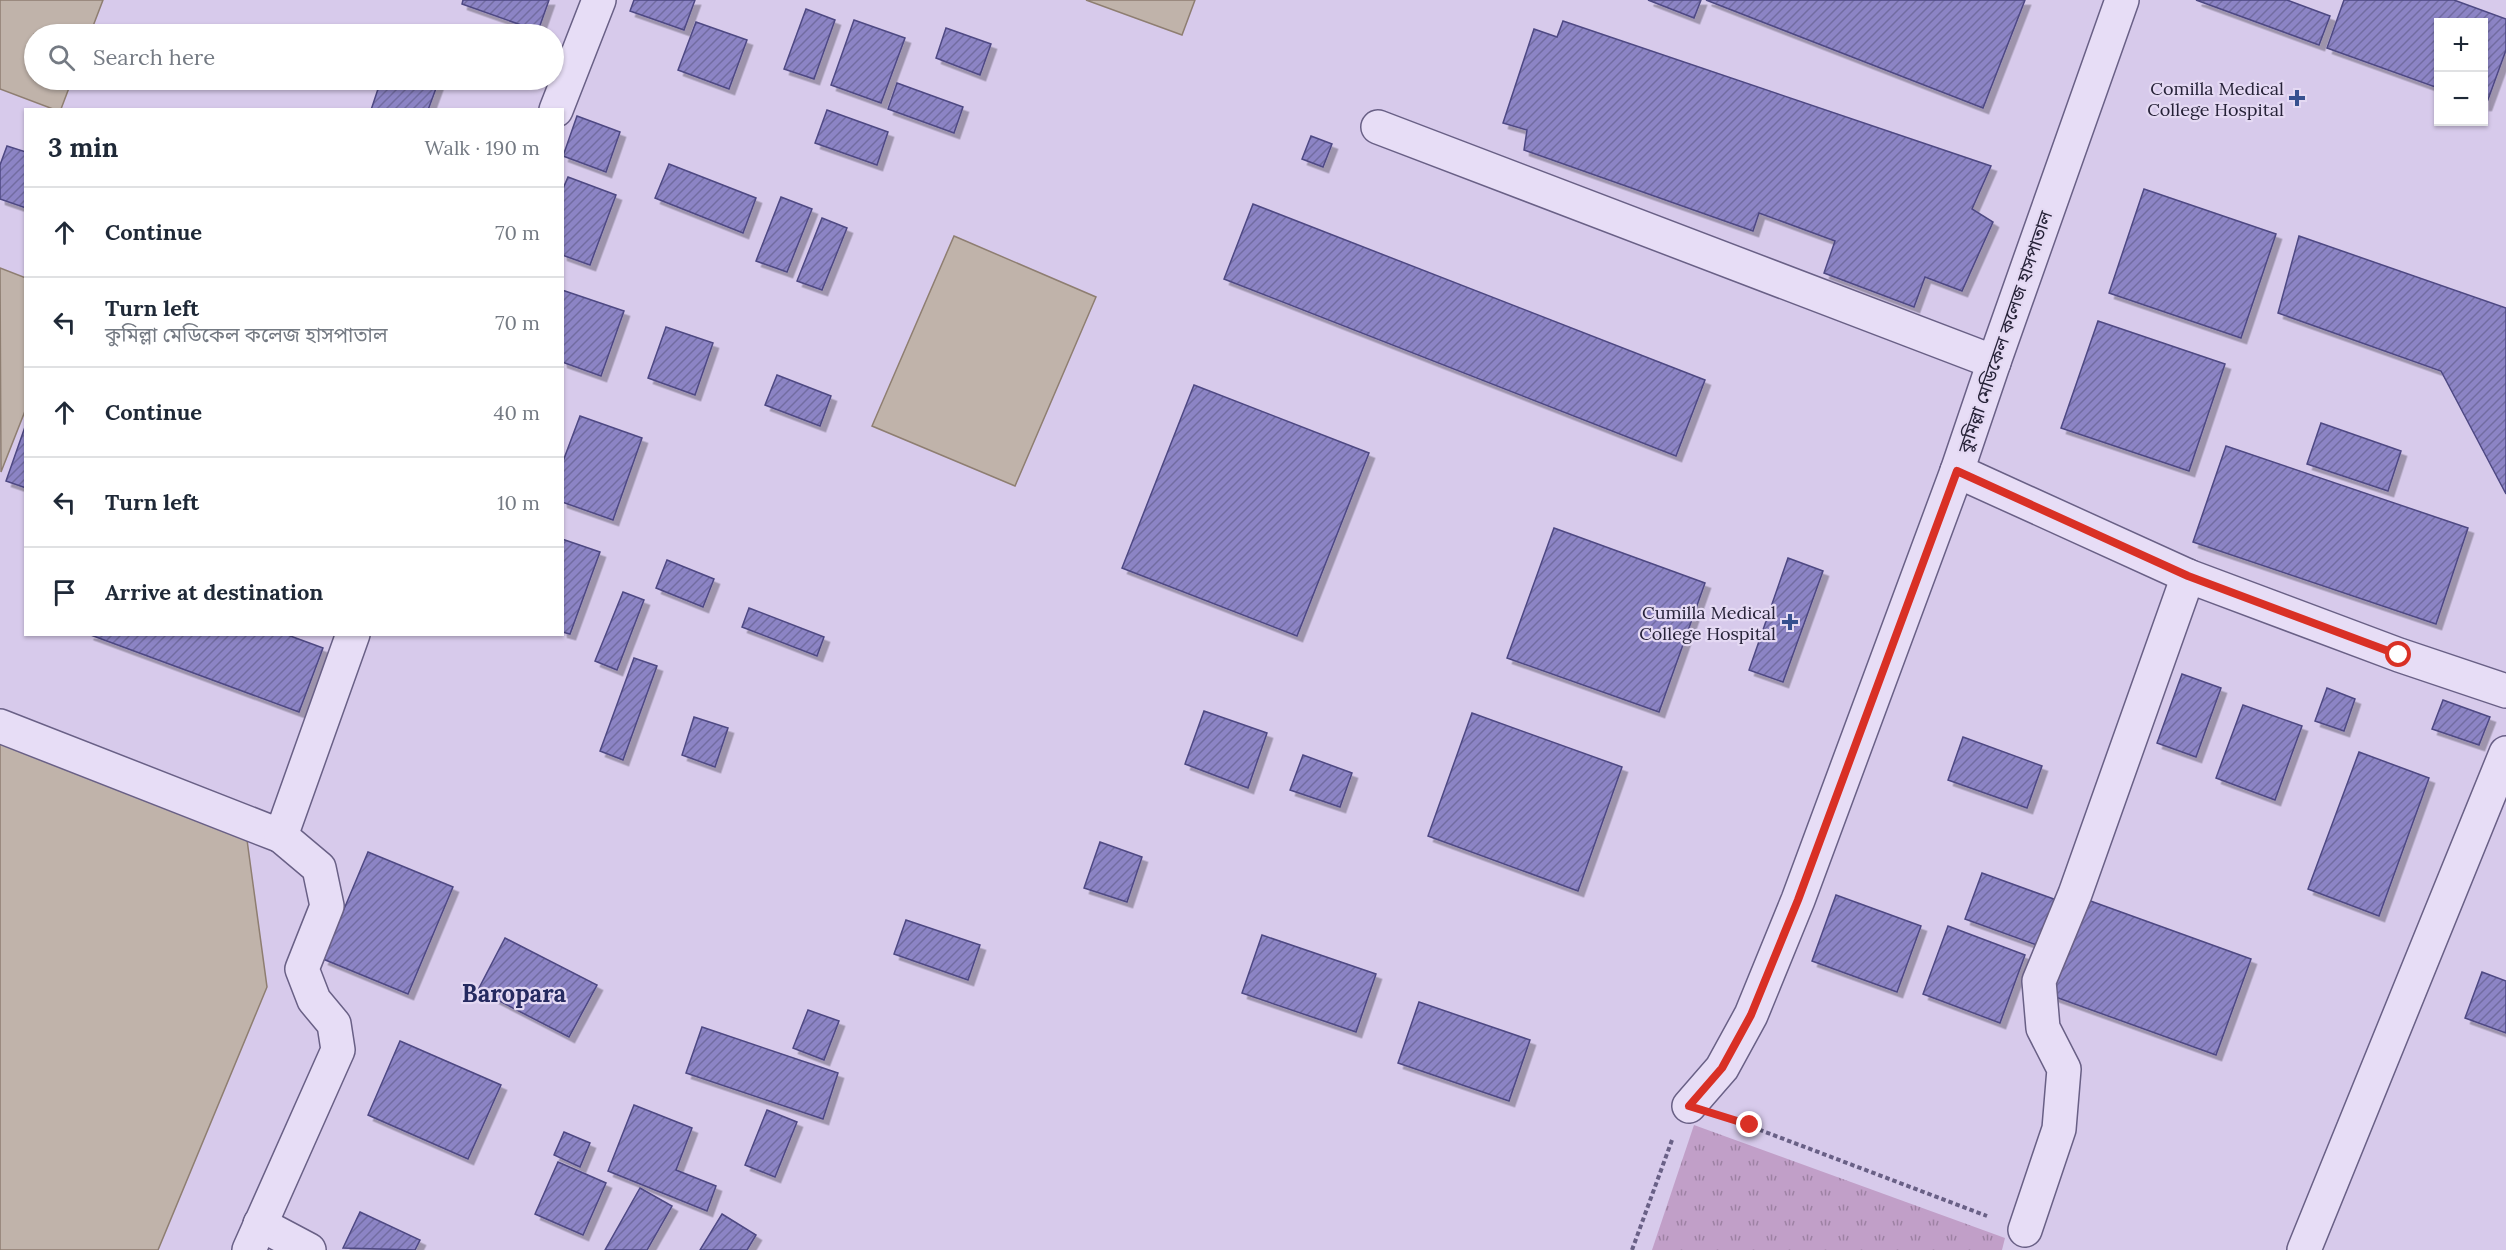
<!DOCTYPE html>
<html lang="en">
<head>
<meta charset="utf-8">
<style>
	body { margin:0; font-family:Lora,"Noto Sans Bengali",serif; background:#f2f2f3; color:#1f2937 }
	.controls { position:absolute; right:18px; top:18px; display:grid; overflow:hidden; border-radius:0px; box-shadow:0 2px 4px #0004 }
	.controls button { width:54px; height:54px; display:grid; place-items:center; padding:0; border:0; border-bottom:2px solid #e0e1e3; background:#fff; color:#1f2937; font:30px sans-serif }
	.stop { position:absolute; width:18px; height:18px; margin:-14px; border:4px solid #d93025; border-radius:50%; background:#fff }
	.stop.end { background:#d93025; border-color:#fff; box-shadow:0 2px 6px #0008 }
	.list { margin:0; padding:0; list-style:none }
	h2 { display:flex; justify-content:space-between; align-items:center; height:78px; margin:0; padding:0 24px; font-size:26px }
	h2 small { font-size:20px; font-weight:400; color:#747a83 }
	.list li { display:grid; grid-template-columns:39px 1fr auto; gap:18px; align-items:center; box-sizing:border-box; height:90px; padding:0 24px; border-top:2px solid #e0e1e3 }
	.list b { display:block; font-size:22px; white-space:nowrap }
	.list p { margin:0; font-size:20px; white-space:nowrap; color:#747a83 }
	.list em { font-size:20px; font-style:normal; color:#747a83 }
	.icon { flex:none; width:33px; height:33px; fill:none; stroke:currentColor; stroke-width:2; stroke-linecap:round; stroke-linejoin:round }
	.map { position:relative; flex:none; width:2506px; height:1250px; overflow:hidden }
	.search { position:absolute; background:#fff; box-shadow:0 2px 4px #0004; left:24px; top:24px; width:540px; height:66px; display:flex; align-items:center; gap:15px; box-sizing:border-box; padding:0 21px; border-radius:33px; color:#747a83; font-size:22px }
	.panel { position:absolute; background:#fff; box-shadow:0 2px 4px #0004; left:24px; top:108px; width:540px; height:528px; border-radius:0px }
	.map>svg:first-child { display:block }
	.grass { fill:url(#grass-tufts) }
	.water { fill:#c0b3aa; stroke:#8e7e71; stroke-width:1.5 }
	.building { fill:url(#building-hatch); stroke:#4e4883; stroke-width:1.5; filter:url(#shadow) }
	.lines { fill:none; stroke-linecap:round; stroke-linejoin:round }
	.minor-casing { stroke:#696086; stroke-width:36 }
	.path { stroke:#696086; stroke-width:4; stroke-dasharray:4.5 3; stroke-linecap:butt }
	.minor { stroke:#e7ddf6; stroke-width:33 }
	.route { stroke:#d93025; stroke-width:8 }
	.poi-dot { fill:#36508f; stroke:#e4d9f3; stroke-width:2 }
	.labels { text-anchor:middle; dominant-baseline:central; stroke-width:4.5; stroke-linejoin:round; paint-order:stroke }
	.poi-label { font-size:18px; fill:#262238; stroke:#e4d9f3; text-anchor:end }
	.street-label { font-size:18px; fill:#262238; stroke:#e4d9f3 }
	.district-label { font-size:24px; font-weight:bold; fill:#252a60; stroke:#e4d9f3 }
</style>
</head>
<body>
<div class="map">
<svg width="2506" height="1250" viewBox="0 0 2506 1250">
	<defs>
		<pattern id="grass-tufts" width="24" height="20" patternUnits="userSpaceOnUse" patternTransform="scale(1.5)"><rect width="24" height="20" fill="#c19fc8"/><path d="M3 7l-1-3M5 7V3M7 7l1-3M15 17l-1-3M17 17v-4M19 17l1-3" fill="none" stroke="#9d81a3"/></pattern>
		<pattern id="building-hatch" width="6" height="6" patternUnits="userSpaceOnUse" patternTransform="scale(1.5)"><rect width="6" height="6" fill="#8c84c5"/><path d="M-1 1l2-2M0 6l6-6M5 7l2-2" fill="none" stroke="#726ca1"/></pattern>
		<filter id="shadow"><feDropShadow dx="5.5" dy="5.5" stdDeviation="0" flood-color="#0004"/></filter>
	</defs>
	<rect width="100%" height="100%" fill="#d7caeb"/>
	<polygon class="grass" points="1694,1125 2005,1238 2002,1250 1652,1250"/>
	<g class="water">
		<polygon points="0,0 103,0 90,34 34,34 34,80 72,80 61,109 53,109 0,89"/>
		<polygon points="1086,0 1195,0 1182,35"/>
		<polygon points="954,236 1096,297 1015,486 872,426"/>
		<polygon points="0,268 26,278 25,411 1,472"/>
		<polygon points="0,724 242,803 267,987 158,1250 0,1250"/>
	</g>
	<g class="building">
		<polygon points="463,0 549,0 538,31 462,4"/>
		<polygon points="634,0 695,0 684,30 630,11"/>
		<polygon points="1648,0 1701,0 1694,18"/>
		<polygon points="1706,0 2025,0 1983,108"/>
		<polygon points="2196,0 2287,0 2330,16 2319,45"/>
		<polygon points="2344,0 2454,0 2506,19 2506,50 2486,105 2484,105 2484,22 2438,22 2438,88 2327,48"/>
		<polygon points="806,9 835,20 814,79 784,69"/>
		<polygon points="854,20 905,38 881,103 831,85"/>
		<polygon points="1563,21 1991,166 1972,209 1993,222 1962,291 1925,277 1914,307 1824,273 1835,241 1759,213 1753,231 1524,150 1527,130 1503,123 1534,29 1557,37"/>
		<polygon points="696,22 747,40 729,89 678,70"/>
		<polygon points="946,28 991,44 980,75 936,58"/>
		<polygon points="381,80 429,80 438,83 428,110 371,110"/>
		<polygon points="897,83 963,107 954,133 888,109"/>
		<polygon points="827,110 888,132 877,165 815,143"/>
		<polygon points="577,116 620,132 606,172 563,156"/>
		<polygon points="1311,136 1332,144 1323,167 1302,159"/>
		<polygon points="7,146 26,152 26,208 0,199 0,165"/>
		<polygon points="669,164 756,198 743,233 655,198"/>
		<polygon points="568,177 616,195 590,265 562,255 562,191"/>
		<polygon points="2144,189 2276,234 2241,338 2109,293"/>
		<polygon points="781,197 812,209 787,272 756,261"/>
		<polygon points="1253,204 1705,380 1676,456 1224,279"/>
		<polygon points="822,218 847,228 822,290 797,281"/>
		<polygon points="2299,236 2506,308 2506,494 2441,371 2278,313"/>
		<polygon points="562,290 624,311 601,376 562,362"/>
		<polygon points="2098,321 2225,364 2189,471 2061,428"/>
		<polygon points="666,327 713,343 695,395 648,378"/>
		<polygon points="777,375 831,396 820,426 765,405"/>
		<polygon points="1194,385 1369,453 1297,636 1122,568"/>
		<polygon points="580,416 642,438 613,520 562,502 562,464"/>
		<polygon points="2321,423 2401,451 2388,491 2307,464"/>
		<polygon points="26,424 26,488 6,481"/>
		<polygon points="2226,446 2468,528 2436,624 2193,542"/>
		<polygon points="1554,528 1705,583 1659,712 1507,658"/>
		<polygon points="562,539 600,552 570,634 562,632"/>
		<polygon points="1788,558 1823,571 1783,682 1749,670"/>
		<polygon points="667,560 714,579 703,607 656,588"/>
		<polygon points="623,592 644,600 617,670 595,661"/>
		<polygon points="749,608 824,637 817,656 742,627"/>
		<polygon points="88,634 285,634 323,648 299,712"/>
		<polygon points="634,658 657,666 623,760 600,751"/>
		<polygon points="2182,674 2221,688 2196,757 2157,743"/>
		<polygon points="2327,688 2355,699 2344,731 2315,721"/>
		<polygon points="2443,700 2490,717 2479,745 2432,729"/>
		<polygon points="2243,705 2302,726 2275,800 2216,778"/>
		<polygon points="1204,711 1267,733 1248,788 1185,764"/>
		<polygon points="1472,713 1622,767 1578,891 1428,836"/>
		<polygon points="694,717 728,728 715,767 682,755"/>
		<polygon points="1963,737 2042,766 2027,808 1948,780"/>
		<polygon points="2359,752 2429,778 2379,916 2308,889"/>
		<polygon points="1303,755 1352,773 1340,807 1290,790"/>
		<polygon points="1100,842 1142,857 1127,902 1084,888"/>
		<polygon points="368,852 453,887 408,994 323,959"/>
		<polygon points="1982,873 2062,902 2045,948 1965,919"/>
		<polygon points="1836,895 1921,926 1897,992 1812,961"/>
		<polygon points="2085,899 2251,959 2216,1055 2050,995"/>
		<polygon points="906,920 980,945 968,980 894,954"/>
		<polygon points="1948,926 2025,955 2000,1023 1923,994"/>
		<polygon points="1262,935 1376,974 1356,1032 1242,993"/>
		<polygon points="505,938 597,985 569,1037 478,990"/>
		<polygon points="2482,972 2506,981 2506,1033 2465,1018"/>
		<polygon points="1419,1002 1530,1040 1509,1101 1398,1063"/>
		<polygon points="808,1010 839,1021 824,1060 793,1048"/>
		<polygon points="702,1027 838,1073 823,1119 686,1073"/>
		<polygon points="400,1041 501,1085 468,1159 368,1115"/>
		<polygon points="634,1105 692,1128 676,1170 716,1186 707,1211 608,1171"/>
		<polygon points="767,1110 797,1122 775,1177 745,1165"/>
		<polygon points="564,1132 590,1143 580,1167 554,1155"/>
		<polygon points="558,1162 606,1183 583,1235 535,1214"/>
		<polygon points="640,1188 672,1206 647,1250 605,1250"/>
		<polygon points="360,1212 420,1240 415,1250 343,1248"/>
		<polygon points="722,1214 756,1235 747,1250 700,1250"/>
	</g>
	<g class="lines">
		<defs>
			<g id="minor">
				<polyline points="556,110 599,0"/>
				<polyline points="1378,127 1994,362"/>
				<polyline points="1957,471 2188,576 2399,655 2506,691"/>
				<polyline points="0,726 281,836"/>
				<polyline points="1689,1106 1722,1068 1751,1015 1798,900 1957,471 1994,362 2122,0"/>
				<polyline points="260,1224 309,1250"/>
				<polyline points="2025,1230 2059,1129 2064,1069 2043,1028 2039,981 2075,894 2188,576"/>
				<polyline points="249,1250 338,1050 334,1024 314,1000 302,969 327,906 319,868 281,836 353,634"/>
				<polyline points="2304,1250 2506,753"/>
			</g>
		</defs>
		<use href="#minor" class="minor-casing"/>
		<g class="path">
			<polyline points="1731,1119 1987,1216"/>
			<polyline points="1632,1250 1672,1140"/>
		</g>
		<use href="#minor" class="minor"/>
	</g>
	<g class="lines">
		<polyline class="route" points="1750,1125 1689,1106 1722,1068 1751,1015 1798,900 1957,471 2188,576 2399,655"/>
	</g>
	<g class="poi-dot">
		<path d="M2294 89h6v6h6v6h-6v6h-6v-6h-6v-6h6z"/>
		<path d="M1787 613h6v6h6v6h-6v6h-6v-6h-6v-6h6z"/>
	</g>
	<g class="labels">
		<g class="poi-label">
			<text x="2284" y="88">Comilla Medical<tspan x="2284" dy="21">College Hospital</tspan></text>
			<text x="1776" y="612">Cumilla Medical<tspan x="1776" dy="21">College Hospital</tspan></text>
		</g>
		<g class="street-label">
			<text transform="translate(2005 332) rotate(-71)">কুমিল্লা মেডিকেল কলেজ হাসপাতাল</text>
		</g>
		<g class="district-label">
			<text x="514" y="993">Baropara</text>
		</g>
	</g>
</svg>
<div class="controls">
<button>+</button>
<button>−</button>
</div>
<div class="stop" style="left:2399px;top:655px"></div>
<div class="stop end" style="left:1750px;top:1125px"></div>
<div class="search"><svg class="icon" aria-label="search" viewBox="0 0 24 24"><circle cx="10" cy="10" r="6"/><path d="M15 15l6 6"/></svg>Search here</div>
<section class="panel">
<h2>3 min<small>Walk · 190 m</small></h2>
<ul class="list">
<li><svg class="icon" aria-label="ahead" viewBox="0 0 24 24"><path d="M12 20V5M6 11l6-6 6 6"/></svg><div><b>Continue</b></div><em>70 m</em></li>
<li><svg class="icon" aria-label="left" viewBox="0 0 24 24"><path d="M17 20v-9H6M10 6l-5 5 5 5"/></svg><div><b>Turn left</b><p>কুমিল্লা মেডিকেল কলেজ হাসপাতাল</p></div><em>70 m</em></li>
<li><svg class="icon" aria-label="ahead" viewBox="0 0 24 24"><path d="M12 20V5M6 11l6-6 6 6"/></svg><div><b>Continue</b></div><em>40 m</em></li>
<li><svg class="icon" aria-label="left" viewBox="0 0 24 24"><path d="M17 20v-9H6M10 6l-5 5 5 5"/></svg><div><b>Turn left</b></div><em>10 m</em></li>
<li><svg class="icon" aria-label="arrive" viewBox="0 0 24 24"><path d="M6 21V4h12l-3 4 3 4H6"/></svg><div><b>Arrive at destination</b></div></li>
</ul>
</section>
</div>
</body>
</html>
